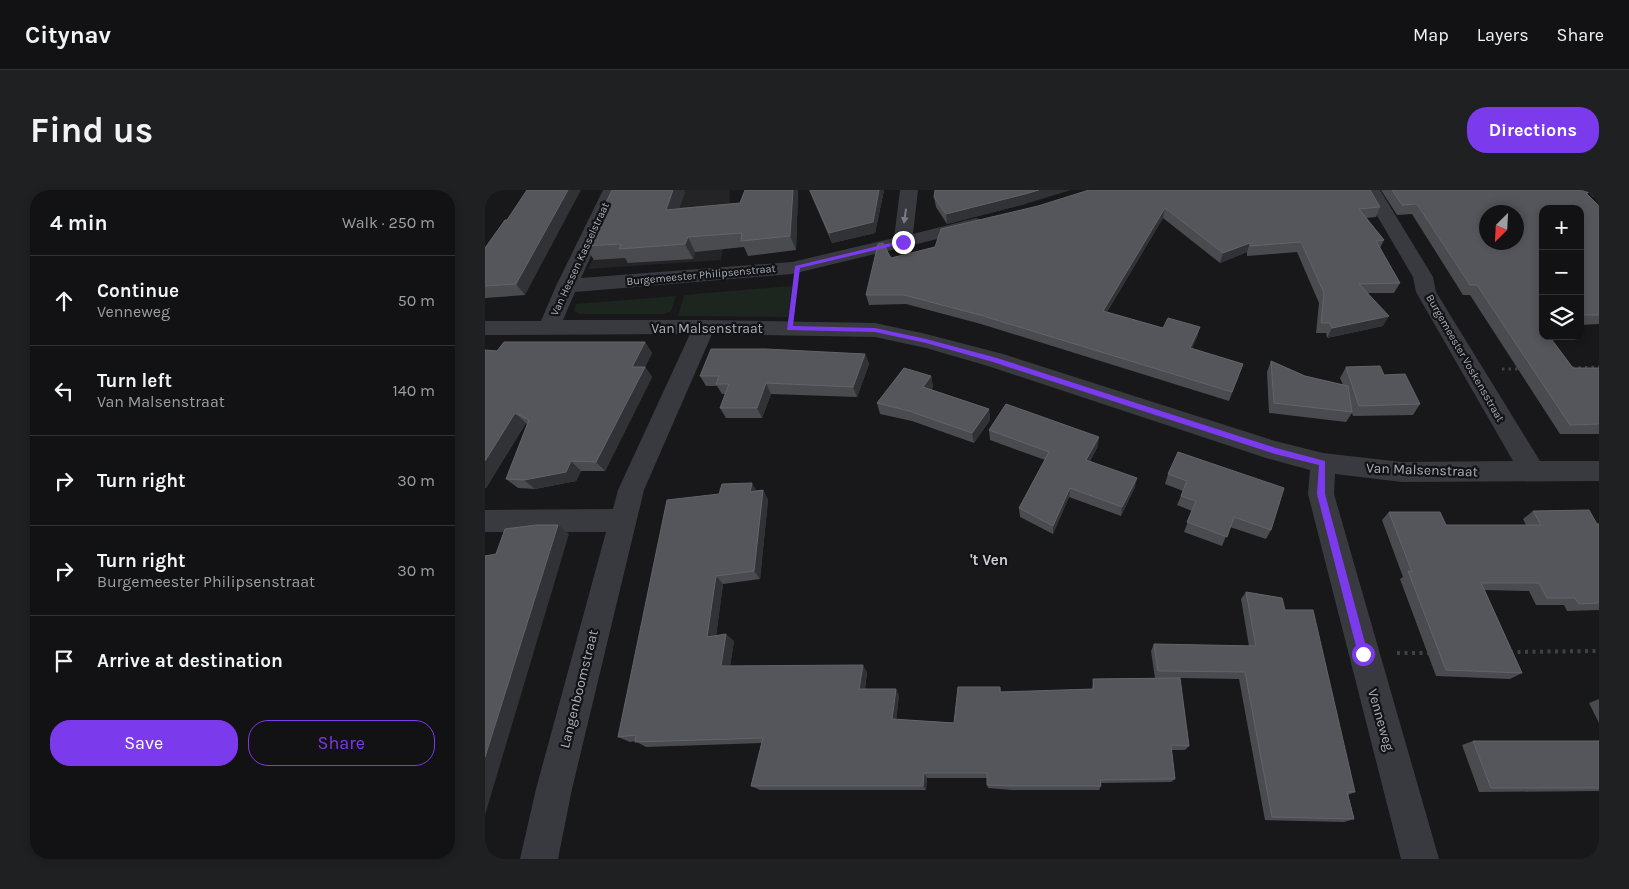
<!DOCTYPE html>
<html lang="en">
<head>
<meta charset="utf-8">
<style>
	body { margin:0; font-family:Karla,sans-serif; background:#1f2022; color:#f1f3f6 }
	.controls { position:absolute; right:15px; top:15px; display:grid; overflow:hidden; border-radius:10px; box-shadow:0 2px 8px #0003 }
	.controls button { width:45px; height:45px; display:grid; place-items:center; padding:0; border:0; border-bottom:1px solid #313234; background:#121214; color:#f1f3f6; font:25px sans-serif }
	.compass { position:absolute; left:994px; top:15px; width:45px; height:45px; border-radius:50%; background:#121214; box-shadow:0 2px 8px #0003; rotate:204deg }
	.stop { position:absolute; width:15px; height:15px; margin:-11px; border:4px solid #7c3aed; border-radius:50%; background:#fff }
	.stop.end { background:#7c3aed; border-color:#fff; box-shadow:0 1px 5px #0008 }
	.list { margin:0; padding:0; list-style:none }
	h2 { display:flex; justify-content:space-between; align-items:center; height:65px; margin:0; padding:0 20px; font-size:21px }
	h2 small { font-size:16px; font-weight:400; color:#9c9ea0 }
	.list li { display:grid; grid-template-columns:32px 1fr auto; gap:15px; align-items:center; box-sizing:border-box; height:90px; padding:0 20px; border-top:1px solid #313234 }
	.list b { display:block; font-size:19px; white-space:nowrap }
	.list p { margin:0; font-size:16px; white-space:nowrap; color:#9c9ea0 }
	.list em { font-size:16px; font-style:normal; color:#9c9ea0 }
	.actions { display:flex; gap:10px; padding:15px 20px }
	.actions a { flex:1; padding:11px 0; border:1px solid #7c3aed; border-radius:20px; text-align:center; font-size:18px; color:#7c3aed }
	.actions .main { background:#7c3aed; color:#fff }
	.icon { flex:none; width:28px; height:28px; fill:none; stroke:currentColor; stroke-width:2; stroke-linecap:round; stroke-linejoin:round }
	.map { position:relative; flex:none; width:1114px; height:669px; overflow:hidden; border-radius:20px }
	header { display:flex; align-items:center; gap:30px; box-sizing:border-box; height:70px; padding:0 25px; background:#121214; border-bottom:1px solid #313234 }
	header strong { font-size:24px }
	nav { display:flex; gap:28px; margin-inline-start:auto; font-size:18px }
	.intro { display:flex; align-items:center; justify-content:space-between; box-sizing:border-box; height:120px; padding:0 30px }
	h1 { margin:0; font-size:35px }
	.button { padding:12px 22px; border-radius:20px; background:#7c3aed; color:#fff; font-size:18px; font-weight:700 }
	main { display:flex; gap:30px; padding:0 30px }
	aside { flex:1; background:#121214; border-radius:20px; box-shadow:0 2px 8px #0003 }
	.map>svg:first-child { display:block }
	.built { fill:#242427 }
	.green { fill:#1d261e }
	.lines { fill:none; stroke-linecap:round; stroke-linejoin:round }
	.path-far2 { stroke:#3e4147; stroke-width:2.5; stroke-dasharray:2 2.5; stroke-linecap:butt }
	.path-far1 { stroke:#3e4147; stroke-width:3; stroke-dasharray:2.5 4; stroke-linecap:butt }
	.path { stroke:#3e4147; stroke-width:4; stroke-dasharray:3 4.5; stroke-linecap:butt }
	.minor { fill:#383a40; fill-rule:evenodd }
	.wall { fill:#494b4f }
	.shaded-wall { fill:#313235 }
	.building { fill:#54565b; stroke:#61646a; fill-rule:evenodd }
	.oneway { fill:#767b84 }
	.route { fill:#7c3aed }
	.labels { text-anchor:middle; dominant-baseline:central; stroke-width:4.5; stroke-linejoin:round; paint-order:stroke }
	.far-street-label { font-size:11px; fill:#a9b0bb; stroke:#131315 }
	.street-label { font-size:14px; fill:#a9b0bb; stroke:#131315 }
	.neighbourhood-label { font-size:15px; font-weight:bold; fill:#caced7; stroke:#131315 }
</style>
</head>
<body>
<header>
<strong>Citynav</strong>
<nav><a>Map</a><a>Layers</a><a>Share</a></nav>
</header>
<div class="intro"><h1>Find us</h1><a class="button">Directions</a></div>
<main>
<aside>
<h2>4 min<small>Walk · 250 m</small></h2>
<ul class="list">
<li><svg class="icon" aria-label="ahead" viewBox="0 0 24 24"><path d="M12 20V5M6 11l6-6 6 6"/></svg><div><b>Continue</b><p>Venneweg</p></div><em>50 m</em></li>
<li><svg class="icon" aria-label="left" viewBox="0 0 24 24"><path d="M17 20v-9H6M10 6l-5 5 5 5"/></svg><div><b>Turn left</b><p>Van Malsenstraat</p></div><em>140 m</em></li>
<li><svg class="icon" aria-label="right" viewBox="0 0 24 24"><path d="M7 20v-9h11M14 6l5 5-5 5"/></svg><div><b>Turn right</b></div><em>30 m</em></li>
<li><svg class="icon" aria-label="right" viewBox="0 0 24 24"><path d="M7 20v-9h11M14 6l5 5-5 5"/></svg><div><b>Turn right</b><p>Burgemeester Philipsenstraat</p></div><em>30 m</em></li>
<li><svg class="icon" aria-label="arrive" viewBox="0 0 24 24"><path d="M6 21V4h12l-3 4 3 4H6"/></svg><div><b>Arrive at destination</b></div></li>
</ul>
<div class="actions"><a class="main">Save</a><a>Share</a></div>
</aside>
<div class="map">
<svg width="1114" height="669" viewBox="0 0 1114 669">
	<rect width="100%" height="100%" fill="#18181a"/>
	<polygon class="built" points="141,0 245,0 244,25 236,70 103,79"/>
	<g class="green">
		<polygon points="307,96 303,127 193,126 199,105"/>
		<polygon points="191,106 186,121 180,124 95,124 89,121 91,114"/>
	</g>
	<g class="lines">
		<polyline class="path-far2" points="307,116 309,100"/>
		<g class="path-far1">
			<polyline points="1087,178 1114,177"/>
			<polyline points="1017,179 1036,179"/>
		</g>
		<g class="path">
			<polyline points="1025,462 1114,461"/>
			<polyline points="912,463 946,463"/>
		</g>
		<g class="minor">
			<polygon points="118,0 136,0 96,88 307,72 409,48 415,0 433,0 428,44 491,28 498,30 500,34 498,38 307,84 90,102 78,130 219,130 390,133 441,144 518,164 790,251 838,263 917,272 1028,271 931,102 928,87 877,0 895,0 948,87 951,102 1055,271 1114,271 1114,291 917,292 850,284 849,304 954,669 916,669 823,304 825,280 781,268 503,176 441,158 390,147 227,144 159,300 87,599 73,669 35,669 51,599 121,342 0,342 0,320 128,319 133,300 205,144 0,145 0,131 56,131 71,96"/>
			<polygon points="1102,0 1114,0 1114,8 1108,7"/>
		</g>
	</g>
	<g class="wall">
		<polygon points="260,0 313,0 311,60 263,66 259,57 210,62 208,69 143,73 140,68 109,70 100,56 200,2 194,18 255,13"/>
		<polygon points="324,0 399,0 390,43 347,53"/>
		<polygon points="896,0 1101,0 1104,2 1102,4 1114,16 1114,134 1095,135 1095,19 1058,19 1058,146 1088,178 1114,178 1114,244 1075,244 985,105 978,105 927,24 912,25"/>
		<polygon points="449,7 540,14 462,34 451,17"/>
		<polygon points="553,16 895,17 891,27 881,28 899,50 895,58 915,93 909,103 883,103 898,136 842,148 841,143 831,143 834,113 812,62 762,66 762,62 735,73 678,28 622,122 678,138 715,137 712,147 707,158 758,174 744,211 496,134 421,114 384,115 381,105 406,68 450,57"/>
		<polygon points="20,30 40,105 0,108 0,58"/>
		<polygon points="160,152 167,163 160,177 167,187 120,281 96,281 91,291 50,299 33,298 21,289 42,234 41,233 1,298 0,298 0,160 12,161"/>
		<polygon points="380,164 384,174 372,207 286,204 277,228 241,228 235,218 240,204 237,204 232,196 221,196 215,186"/>
		<polygon points="786,171 820,186 858,195 855,188 861,177 899,185 935,214 928,225 868,226 867,223 861,232 784,223 782,182"/>
		<polygon points="446,186 448,197 446,200 504,219 505,230 489,253 427,231 395,224 392,213"/>
		<polygon points="504,240 613,256 605,271 650,297 636,326 584,307 568,344 535,327 534,318 560,270 505,250"/>
		<polygon points="693,262 786,340 781,349 745,337 737,356 699,342 707,321 692,315 698,301 680,294 683,284"/>
		<polygon points="278,300 283,310 275,389 238,394 231,446 249,451 245,476 382,482 380,499 414,505 411,529 469,533 515,497 516,502 607,499 608,489 670,488 666,461 669,454 764,456 756,409 761,402 800,420 870,602 863,605 869,629 859,632 780,630 754,489 695,488 704,556 700,560 686,560 690,589 686,592 616,593 616,596 614,600 527,600 503,598 502,595 502,588 442,588 441,600 275,600 266,596 277,553 161,557 150,551 145,552 133,547 234,304"/>
		<polygon points="1048,321 1114,334 1114,420 1082,421 1079,415 1051,415 1044,401 1000,400 1037,483 1025,489 951,486 915,389 918,387 897,330 904,322 961,335 1041,335 1038,329"/>
		<polygon points="1114,509 1114,533 1104,513"/>
		<polygon points="988,551 1114,551 1114,601 994,602 977,555"/>
	</g>
	<g class="shaded-wall">
		<polygon points="83,0 96,0 40,105 31,94"/>
		<polygon points="188,0 199,0 200,2 188,34 181,20"/>
		<polygon points="308,0 313,0 311,60 305,46"/>
		<polygon points="394,0 399,0 390,43 347,53 344,43"/>
		<polygon points="554,0 586,0 540,14 462,34 461,24"/>
		<polygon points="680,18 678,28 617,130 618,121"/>
		<polygon points="203,47 210,62 208,69 200,54"/>
		<polygon points="765,53 762,62 735,73 738,63"/>
		<polygon points="904,126 898,136 842,148 847,138"/>
		<polygon points="715,137 712,147 703,168 705,158"/>
		<polygon points="160,152 167,163 160,177 167,187 120,281 111,272 147,177"/>
		<polygon points="380,164 384,174 372,207 368,197"/>
		<polygon points="446,186 448,197 440,208 438,197"/>
		<polygon points="281,193 286,204 277,228 272,218"/>
		<polygon points="504,219 505,230 489,253 487,243"/>
		<polygon points="30,223 41,233 1,298 0,298 0,271"/>
		<polygon points="614,247 613,256 600,279 601,270"/>
		<polygon points="86,271 96,281 91,291 50,299 39,290"/>
		<polygon points="652,288 650,297 636,326 637,317"/>
		<polygon points="267,293 273,303 265,302"/>
		<polygon points="585,298 584,307 568,344 568,336"/>
		<polygon points="278,300 283,310 275,389 269,381"/>
		<polygon points="73,335 84,344 0,625 0,567"/>
		<polygon points="231,386 238,394 230,454 222,447"/>
		<polygon points="241,444 249,451 244,482 236,476"/>
		<polygon points="378,475 382,482 379,505 374,499"/>
		<polygon points="411,499 414,505 411,534 407,529"/>
		<polygon points="439,583 442,588 441,600 438,596"/>
	</g>
	<g class="building">
		<polygon points="42,0 83,0 31,94 0,96 0,58 20,30 22,30"/>
		<polygon points="127,0 188,0 181,20 255,13 260,0 308,0 305,46 256,51 257,43 203,47 200,54 134,59 136,54 100,56"/>
		<polygon points="325,0 394,0 388,32 344,43"/>
		<polygon points="450,0 554,0 540,4 461,24 449,7"/>
		<polygon points="604,0 885,0 895,17 874,19 899,50 891,51 915,93 874,94 904,126 847,138 845,133 836,133 839,103 816,52 765,56 765,53 738,63 680,18 618,121 678,138 683,128 715,137 705,158 758,174 747,202 495,125 419,105 381,105 393,54 398,53 406,68 450,57 456,39 553,16"/>
		<path d="M907 0H1101L1104 2 1101 3 1114 16V125H1095V19H1058V133H1054L1058 138V146H1064L1088 178H1114V234L1085 235 992 95H985L932 14 917 15ZM1002 22H1032V52H1002Z"/>
		<polygon points="19,152 160,152 147,177 160,177 111,272 86,271 81,282 39,290 21,289 44,230 30,223 0,271 0,160 12,161"/>
		<polygon points="226,159 281,159 380,164 368,197 281,193 272,218 235,218 244,194 231,194 234,186 215,186"/>
		<polygon points="786,171 820,186 863,196 867,222 789,213"/>
		<polygon points="895,176 899,185 920,184 935,214 874,216 861,177"/>
		<polygon points="419,178 446,186 438,197 504,219 487,243 424,221 392,213"/>
		<polygon points="521,214 614,247 601,270 652,288 637,317 585,298 568,336 534,318 564,262 504,240"/>
		<polygon points="693,262 799,298 786,340 749,327 742,347 702,332 711,311 696,306 702,291 683,284"/>
		<polygon points="267,293 265,302 278,300 269,381 231,386 222,447 241,444 236,476 378,475 374,499 411,499 407,529 469,533 473,497 515,497 515,502 609,499 608,489 695,488 704,556 686,555 690,589 615,590 616,596 526,596 502,595 502,583 439,583 438,596 266,596 278,548 150,552 151,545 133,547 182,310 234,304 237,294"/>
		<polygon points="1104,320 1112,334 1114,334 1114,413 1094,414 1090,408 1062,408 1054,393 996,393 1037,483 961,480 923,381 927,382 904,322 955,322 961,335 1056,335 1048,321"/>
		<polygon points="51,335 73,335 0,567 0,366 11,364 20,339"/>
		<polygon points="761,402 797,408 800,420 828,420 870,602 862,602 869,629 787,627 760,482 673,481 669,454 771,456"/>
		<polygon points="988,551 1114,551 1114,598 1006,598"/>
	</g>
	<defs><path id="oneway-solid" d="M-6-.8H1V-3.2L6.5 0L1 3.2V.8H-6Z" transform="scale(1.25)"/></defs>
	<use class="oneway" href="#oneway-solid" transform="translate(420 26) rotate(98)"/>
	<polygon class="route" points="418,50 420,53 315,78 308,136 390,138 441,149 512,168 791,258 840,271 840,304 883,464 881,467 878,468 873,464 832,304 834,275 790,264 508,172 441,153 390,142 302,140 310,76"/>
	<g class="labels">
		<g class="far-street-label">
			<text transform="translate(95 69) rotate(-65)">Van Hessen Kasselstraat</text>
			<text transform="translate(216 85) rotate(-5)">Burgemeester Philipsenstraat</text>
			<text transform="translate(980 168) rotate(60)">Burgemeester Voskensstraat</text>
		</g>
		<g class="street-label">
			<text x="222" y="138">Van Malsenstraat</text>
			<text transform="translate(937 280) rotate(2)">Van Malsenstraat</text>
			<text transform="translate(94 499) rotate(-76)">Langenboomstraat</text>
			<text transform="translate(896 530) rotate(74)">Venneweg</text>
		</g>
		<g class="neighbourhood-label">
			<text x="504" y="370">'t Ven</text>
		</g>
	</g>
</svg>
<div class="controls">
<button>+</button>
<button>−</button>
<button><svg class="icon" aria-label="layers" viewBox="0 0 24 24"><path d="M12 4l9 5-9 5-9-5zM3 14l9 5 9-5"/></svg></button>
</div>
<svg class="compass" viewBox="-18 -18 36 36"><path d="M0-13l5 13h-10z" fill="#e53935"/><path d="M0 13l5-13h-10z" fill="#9c9ea0"/></svg>
<div class="stop" style="left:878px;top:464px"></div>
<div class="stop end" style="left:418px;top:52px"></div>
</div>
</main>
</body>
</html>
